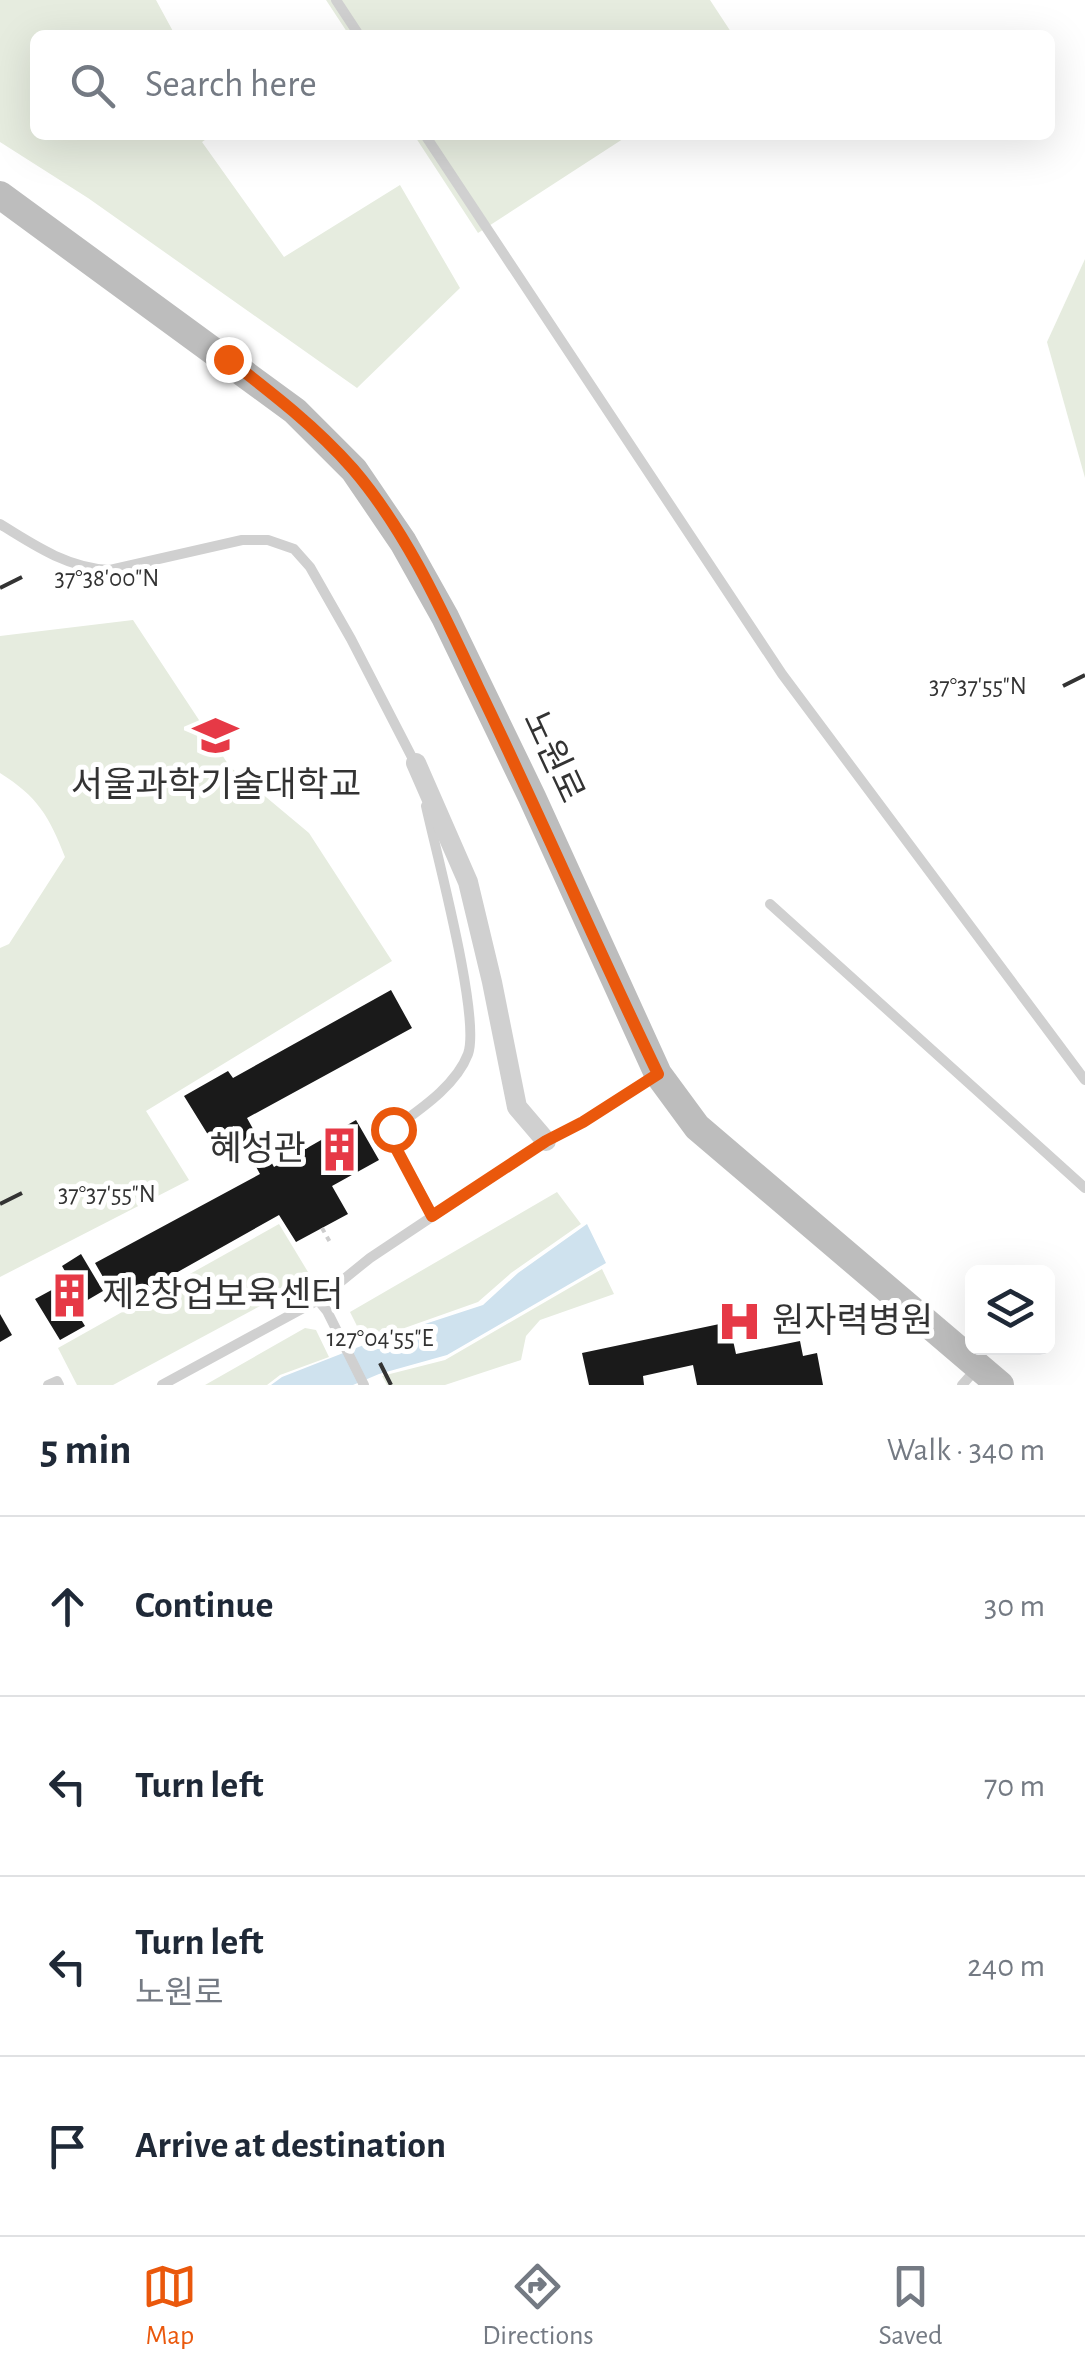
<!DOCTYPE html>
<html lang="en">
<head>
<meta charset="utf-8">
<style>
	body { margin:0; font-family:"Alegreya Sans","Noto Sans KR",sans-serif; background:#f2f2f3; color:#1f2937 }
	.controls { position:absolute; right:30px; bottom:30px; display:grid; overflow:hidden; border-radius:15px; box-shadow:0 10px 40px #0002 }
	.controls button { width:90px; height:90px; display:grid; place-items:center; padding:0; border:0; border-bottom:2px solid #e0e1e3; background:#fff; color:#1f2937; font:50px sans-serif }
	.stop { position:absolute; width:30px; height:30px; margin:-22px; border:8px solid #ea580c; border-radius:50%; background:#fff }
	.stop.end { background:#ea580c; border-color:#fff; box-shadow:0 2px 10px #0008 }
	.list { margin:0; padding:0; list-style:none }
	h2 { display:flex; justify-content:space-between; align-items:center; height:130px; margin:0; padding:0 40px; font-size:42px }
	h2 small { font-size:32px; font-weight:400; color:#747a83 }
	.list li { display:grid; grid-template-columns:65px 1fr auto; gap:30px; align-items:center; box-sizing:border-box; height:180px; padding:0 40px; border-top:2px solid #e0e1e3 }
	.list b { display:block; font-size:38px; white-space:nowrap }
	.list p { margin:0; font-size:32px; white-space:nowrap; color:#747a83 }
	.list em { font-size:32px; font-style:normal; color:#747a83 }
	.icon { flex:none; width:55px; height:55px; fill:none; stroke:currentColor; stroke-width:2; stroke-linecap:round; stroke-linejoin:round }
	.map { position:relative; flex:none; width:1085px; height:1385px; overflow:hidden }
	.search { position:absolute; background:#fff; box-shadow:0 10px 40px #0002; left:30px; right:30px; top:30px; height:110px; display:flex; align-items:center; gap:25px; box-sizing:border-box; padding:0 35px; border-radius:15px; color:#747a83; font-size:38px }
	.sheet { height:850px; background:#fff }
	nav { display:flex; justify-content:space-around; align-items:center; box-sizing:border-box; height:140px; border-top:2px solid #e0e1e3; background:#fff; font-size:28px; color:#747a83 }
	nav a { display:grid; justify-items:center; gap:5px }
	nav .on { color:#ea580c }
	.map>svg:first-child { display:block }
	.green { fill:#e6ecdf }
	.water { fill:#cfe2ee }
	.building { fill:#1a1a1a }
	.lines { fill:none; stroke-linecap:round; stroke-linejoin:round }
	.path { stroke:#cdcdcd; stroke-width:4; stroke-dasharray:5 5; stroke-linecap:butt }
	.lane { stroke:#d0d0d0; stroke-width:10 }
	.street { stroke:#d0d0d0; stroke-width:20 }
	.secondary { stroke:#bdbdbd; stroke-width:28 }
	.route { stroke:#ea580c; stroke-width:12 }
	.ticks { fill:none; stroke:#333; stroke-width:4 }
	.labels { text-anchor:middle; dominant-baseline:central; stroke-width:10; stroke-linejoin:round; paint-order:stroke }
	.street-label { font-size:35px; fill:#333; stroke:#fff }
	.poi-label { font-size:35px; fill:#333; stroke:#fff; text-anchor:start }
	.ticks-label { font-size:25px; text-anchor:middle; fill:#333; stroke:#fff; stroke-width:10; stroke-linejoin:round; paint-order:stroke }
</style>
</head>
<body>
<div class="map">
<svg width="1085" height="1385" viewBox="0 0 1085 1385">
	<rect width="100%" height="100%" fill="#fff"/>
	<g class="green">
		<polygon points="0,0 156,0 175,35 35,35 35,135 212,135 202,142 284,257 400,185 460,288 357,388 88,198 0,142"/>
		<polygon points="326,0 710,0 733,35 349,35"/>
		<polygon points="414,135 629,135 478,233"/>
		<polygon points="1085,259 1085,478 1047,342"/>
		<path d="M133 620 230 767 309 833 392 961 146 1111 189 1180 0 1277V948L9 944 65 857C49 816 38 797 0 773V636Z"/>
		<polygon points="557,1192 581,1224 511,1273 478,1302 365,1342 350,1312"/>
		<polygon points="279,1224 308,1272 303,1283 113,1385 77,1385 58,1348"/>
		<polygon points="602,1269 614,1294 540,1320 526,1336 521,1360 445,1385 387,1385 382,1376 445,1360"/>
		<polygon points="305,1328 316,1330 329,1357 280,1375 267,1385 205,1385"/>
	</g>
	<polygon class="water" points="587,1224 606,1263 447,1355 379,1374 353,1385 271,1385 282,1377 379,1339 483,1305 518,1273"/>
	<g class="building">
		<polygon points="391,990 412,1028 247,1118 274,1167 356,1120 379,1160 332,1186 348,1214 296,1242 279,1215 119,1305 95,1263 260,1174 234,1126 210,1138 184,1096 228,1071 233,1078"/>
		<polygon points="81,1254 103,1291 74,1308 85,1326 60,1340 35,1299 70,1280 62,1266"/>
		<polygon points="0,1314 12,1335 0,1342"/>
		<polygon points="729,1322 736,1354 800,1341 803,1356 817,1353 823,1385 697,1385 693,1365 643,1376 644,1385 589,1385 582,1353"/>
	</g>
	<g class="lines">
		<polyline class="path" points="322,1228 331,1244"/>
		<g class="lane">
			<polyline points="336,0 359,35"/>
			<polyline points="425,135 782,674 1085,1080"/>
			<path d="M0 524C35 546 68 568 110 570L242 540H268L294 549 310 567 351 639 416 765"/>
			<path d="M426 806C436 852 481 1018 468 1054 456 1086 419 1110 393 1129L390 1137 433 1216"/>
			<polyline points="770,904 1085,1188"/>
			<polyline points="318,1300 327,1311 364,1385"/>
			<polyline points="48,1385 57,1381 59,1385"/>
			<polyline points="162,1385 318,1300 370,1258 433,1216 546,1141 583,1122 656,1075"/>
			<polyline points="962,1385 978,1367"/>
		</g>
		<polyline class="street" points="416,763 468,882 492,982 517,1107 546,1141"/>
		<polyline class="secondary" points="0,195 295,411 354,470 403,542 445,617 532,797 658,1074 697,1127 1000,1385"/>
	</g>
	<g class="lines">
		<path class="route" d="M228 359C272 393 316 427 353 469 407 532 443 613 478 687 540 815 596 946 658 1074L583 1122 546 1141 432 1216 390 1137 393 1129"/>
	</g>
	<path class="ticks" d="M0 588 22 577M1063 686 1085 675M0 1204 22 1193M380 1363 391 1385"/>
	<defs>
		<symbol id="university-bare" viewBox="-9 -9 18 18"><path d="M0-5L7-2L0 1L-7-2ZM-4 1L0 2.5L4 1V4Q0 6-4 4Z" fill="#e63946" stroke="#fff" stroke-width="2.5" paint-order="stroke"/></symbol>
		<symbol id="building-bare" viewBox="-9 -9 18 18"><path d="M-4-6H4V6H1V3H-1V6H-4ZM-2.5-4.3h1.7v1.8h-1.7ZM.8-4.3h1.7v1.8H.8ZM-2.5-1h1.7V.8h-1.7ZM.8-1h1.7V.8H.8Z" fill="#e63946" stroke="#fff" stroke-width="2.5" paint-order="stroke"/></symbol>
		<symbol id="hospital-bare" viewBox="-9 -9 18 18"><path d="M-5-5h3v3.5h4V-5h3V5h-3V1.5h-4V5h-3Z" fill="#e63946" stroke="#fff" stroke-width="2.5" paint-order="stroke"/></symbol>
	</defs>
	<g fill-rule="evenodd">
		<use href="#university-bare" x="184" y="704" width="63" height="63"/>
		<use href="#building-bare" x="308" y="1118" width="63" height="63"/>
		<use href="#building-bare" x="38" y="1264" width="63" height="63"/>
		<use href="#hospital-bare" x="708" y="1290" width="63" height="63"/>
	</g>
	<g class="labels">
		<g class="street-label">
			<text transform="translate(553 757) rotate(65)">노원로</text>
		</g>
		<g class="poi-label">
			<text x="216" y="785" text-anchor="middle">서울과학기술대학교</text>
			<text x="306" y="1149" text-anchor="end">혜성관</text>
			<text x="102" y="1295">제2창업보육센터</text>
			<text x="772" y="1321">원자력병원</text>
		</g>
	</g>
	<g class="ticks-label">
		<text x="107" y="586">37°38'00"N</text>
		<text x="978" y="694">37°37'55"N</text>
		<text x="107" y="1202">37°37'55"N</text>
		<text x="380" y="1346">127°04'55"E</text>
	</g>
</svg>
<div class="controls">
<button><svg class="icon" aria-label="layers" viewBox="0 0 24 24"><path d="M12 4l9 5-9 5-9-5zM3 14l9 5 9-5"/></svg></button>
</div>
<div class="stop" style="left:393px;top:1129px"></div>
<div class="stop end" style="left:228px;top:359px"></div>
<div class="search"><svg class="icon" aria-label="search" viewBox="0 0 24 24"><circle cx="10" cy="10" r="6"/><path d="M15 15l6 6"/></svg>Search here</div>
</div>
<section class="sheet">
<h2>5 min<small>Walk · 340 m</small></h2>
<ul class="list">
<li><svg class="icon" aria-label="ahead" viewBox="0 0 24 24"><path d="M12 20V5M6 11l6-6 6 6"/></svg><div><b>Continue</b></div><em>30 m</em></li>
<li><svg class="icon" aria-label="left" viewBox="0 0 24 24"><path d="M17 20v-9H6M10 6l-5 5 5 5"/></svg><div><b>Turn left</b></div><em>70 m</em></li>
<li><svg class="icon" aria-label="left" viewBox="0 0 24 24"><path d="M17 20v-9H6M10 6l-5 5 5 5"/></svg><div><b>Turn left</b><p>노원로</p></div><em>240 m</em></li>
<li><svg class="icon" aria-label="arrive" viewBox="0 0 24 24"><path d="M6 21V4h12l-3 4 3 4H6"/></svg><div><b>Arrive at destination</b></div></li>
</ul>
</section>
<nav>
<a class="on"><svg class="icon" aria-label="map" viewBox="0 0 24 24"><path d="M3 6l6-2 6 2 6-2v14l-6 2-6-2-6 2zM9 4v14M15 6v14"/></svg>Map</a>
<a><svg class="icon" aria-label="directions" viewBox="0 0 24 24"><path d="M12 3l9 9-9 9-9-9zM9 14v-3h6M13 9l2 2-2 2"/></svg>Directions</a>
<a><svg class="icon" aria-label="saved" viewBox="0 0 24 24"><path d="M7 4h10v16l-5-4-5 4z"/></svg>Saved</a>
</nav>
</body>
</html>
